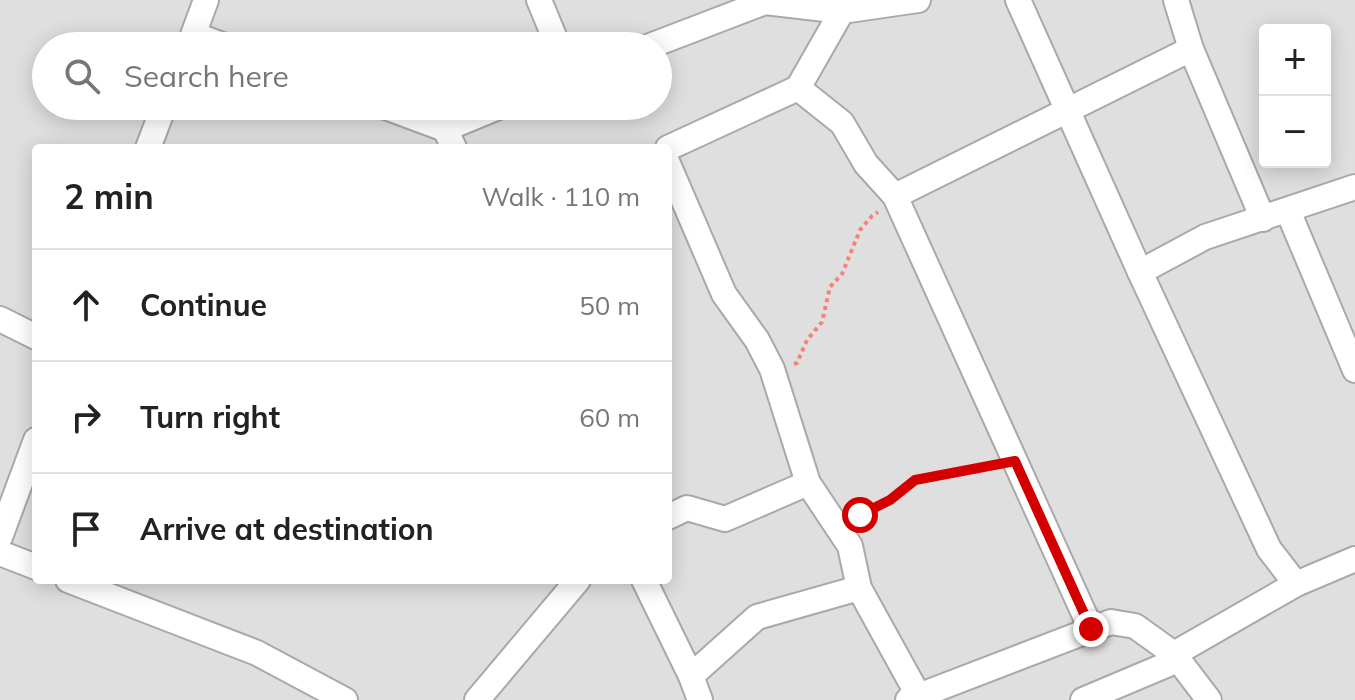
<!DOCTYPE html>
<html lang="en">
<head>
<meta charset="utf-8">
<style>
	body { margin:0; font-family:Mulish,sans-serif; background:#f6f6f6; color:#222 }
	.controls { position:absolute; right:24px; top:24px; display:grid; overflow:hidden; border-radius:8px; box-shadow:0 4px 20px #0003 }
	.controls button { width:72px; height:72px; display:grid; place-items:center; padding:0; border:0; border-bottom:2px solid #e0e0e0; background:#fff; color:#222; font:40px sans-serif }
	.stop { position:absolute; width:24px; height:24px; margin:-18px; border:6px solid #d40000; border-radius:50%; background:#fff }
	.stop.end { background:#d40000; border-color:#fff; box-shadow:0 2px 8px #0008 }
	.list { margin:0; padding:0; list-style:none }
	h2 { display:flex; justify-content:space-between; align-items:center; height:104px; margin:0; padding:0 32px; font-size:34px }
	h2 small { font-size:26px; font-weight:400; color:#767676 }
	.list li { display:grid; grid-template-columns:52px 1fr auto; gap:24px; align-items:center; box-sizing:border-box; height:112px; padding:0 32px; border-top:2px solid #e0e0e0 }
	.list b { display:block; font-size:30px; white-space:nowrap }
	.list em { font-size:26px; font-style:normal; color:#767676 }
	.icon { flex:none; width:44px; height:44px; fill:none; stroke:currentColor; stroke-width:2; stroke-linecap:round; stroke-linejoin:round }
	.map { position:relative; flex:none; width:1355px; height:700px; overflow:hidden }
	.search { position:absolute; background:#fff; box-shadow:0 4px 20px #0003; left:32px; top:32px; width:640px; height:88px; display:flex; align-items:center; gap:20px; box-sizing:border-box; padding:0 28px; border-radius:44px; color:#767676; font-size:30px }
	.panel { position:absolute; background:#fff; box-shadow:0 4px 20px #0003; left:32px; top:144px; width:640px; height:440px; border-radius:8px }
	.map>svg:first-child { display:block }
	.residential { fill:#e0dfdf; fill-rule:evenodd }
	.lines { fill:none; stroke-linecap:round; stroke-linejoin:round }
	.minor-casing { stroke:#a9a9a9; stroke-width:28 }
	.path { stroke:#fa8072; stroke-width:4; stroke-dasharray:4 4; stroke-linecap:butt }
	.minor { stroke:#fff; stroke-width:24 }
	.route { stroke:#d40000; stroke-width:10 }
</style>
</head>
<body>
<div class="map">
<svg width="1355" height="700" viewBox="0 0 1355 700">
	<rect width="100%" height="100%" fill="#f2efe9"/>
	<path class="residential" d="M0 0H1355V700H0ZM1265 30H1325V162H1265ZM46 46H658V106H46ZM36 148H668V580H36Z"/>
	<g class="lines">
		<defs>
			<g id="minor">
				<polyline points="539,0 558,46"/>
				<polyline points="1018,0 1140,272 1269,549 1296,584"/>
				<polyline points="1176,0 1191,49 1263,219"/>
				<polyline points="195,35 225,46"/>
				<polyline points="189,46 206,0"/>
				<polyline points="650,46 765,2 842,11 918,0"/>
				<polyline points="798,88 842,11"/>
				<polyline points="383,106 445,129 454,148"/>
				<polyline points="445,129 501,106"/>
				<polyline points="148,148 164,106"/>
				<polyline points="668,148 798,88 842,123 866,164 895,196 1091,629"/>
				<polyline points="668,164 724,294 757,340 772,369 808,483 850,546 859,588 918,695"/>
				<polyline points="895,196 1191,49"/>
				<polyline points="1288,211 1355,370"/>
				<polyline points="1140,272 1205,237 1355,187"/>
				<polyline points="0,319 36,337"/>
				<polyline points="668,517 687,508 725,519 808,483"/>
				<polyline points="0,537 36,440"/>
				<polyline points="0,553 36,567"/>
				<polyline points="68,580 257,653 345,700"/>
				<polyline points="644,580 691,676"/>
				<polyline points="1174,654 1296,584 1355,559"/>
				<polyline points="477,700 578,580"/>
				<polyline points="700,700 691,676 757,617 859,588"/>
				<polyline points="908,700 1111,622 1135,626 1174,654 1209,700"/>
				<polyline points="1083,700 1178,660"/>
			</g>
		</defs>
		<use href="#minor" class="minor-casing"/>
		<g class="path">
			<polyline points="794,364 797,363 807,340 822,322 830,287 842,274 860,230 872,216 878,212"/>
			<path d="M854 515C877 516 895 492 913 482 926 474 975 469 993 466"/>
		</g>
		<use href="#minor" class="minor"/>
	</g>
	<g class="lines">
		<polyline class="route" points="860,515 890,500 915,480 1015,461 1091,629"/>
	</g>
</svg>
<div class="controls">
<button>+</button>
<button>−</button>
</div>
<div class="stop" style="left:860px;top:515px"></div>
<div class="stop end" style="left:1091px;top:629px"></div>
<div class="search"><svg class="icon" aria-label="search" viewBox="0 0 24 24"><circle cx="10" cy="10" r="6"/><path d="M15 15l6 6"/></svg>Search here</div>
<section class="panel">
<h2>2 min<small>Walk · 110 m</small></h2>
<ul class="list">
<li><svg class="icon" aria-label="ahead" viewBox="0 0 24 24"><path d="M12 20V5M6 11l6-6 6 6"/></svg><div><b>Continue</b></div><em>50 m</em></li>
<li><svg class="icon" aria-label="right" viewBox="0 0 24 24"><path d="M7 20v-9h11M14 6l5 5-5 5"/></svg><div><b>Turn right</b></div><em>60 m</em></li>
<li><svg class="icon" aria-label="arrive" viewBox="0 0 24 24"><path d="M6 21V4h12l-3 4 3 4H6"/></svg><div><b>Arrive at destination</b></div></li>
</ul>
</section>
</div>
</body>
</html>
